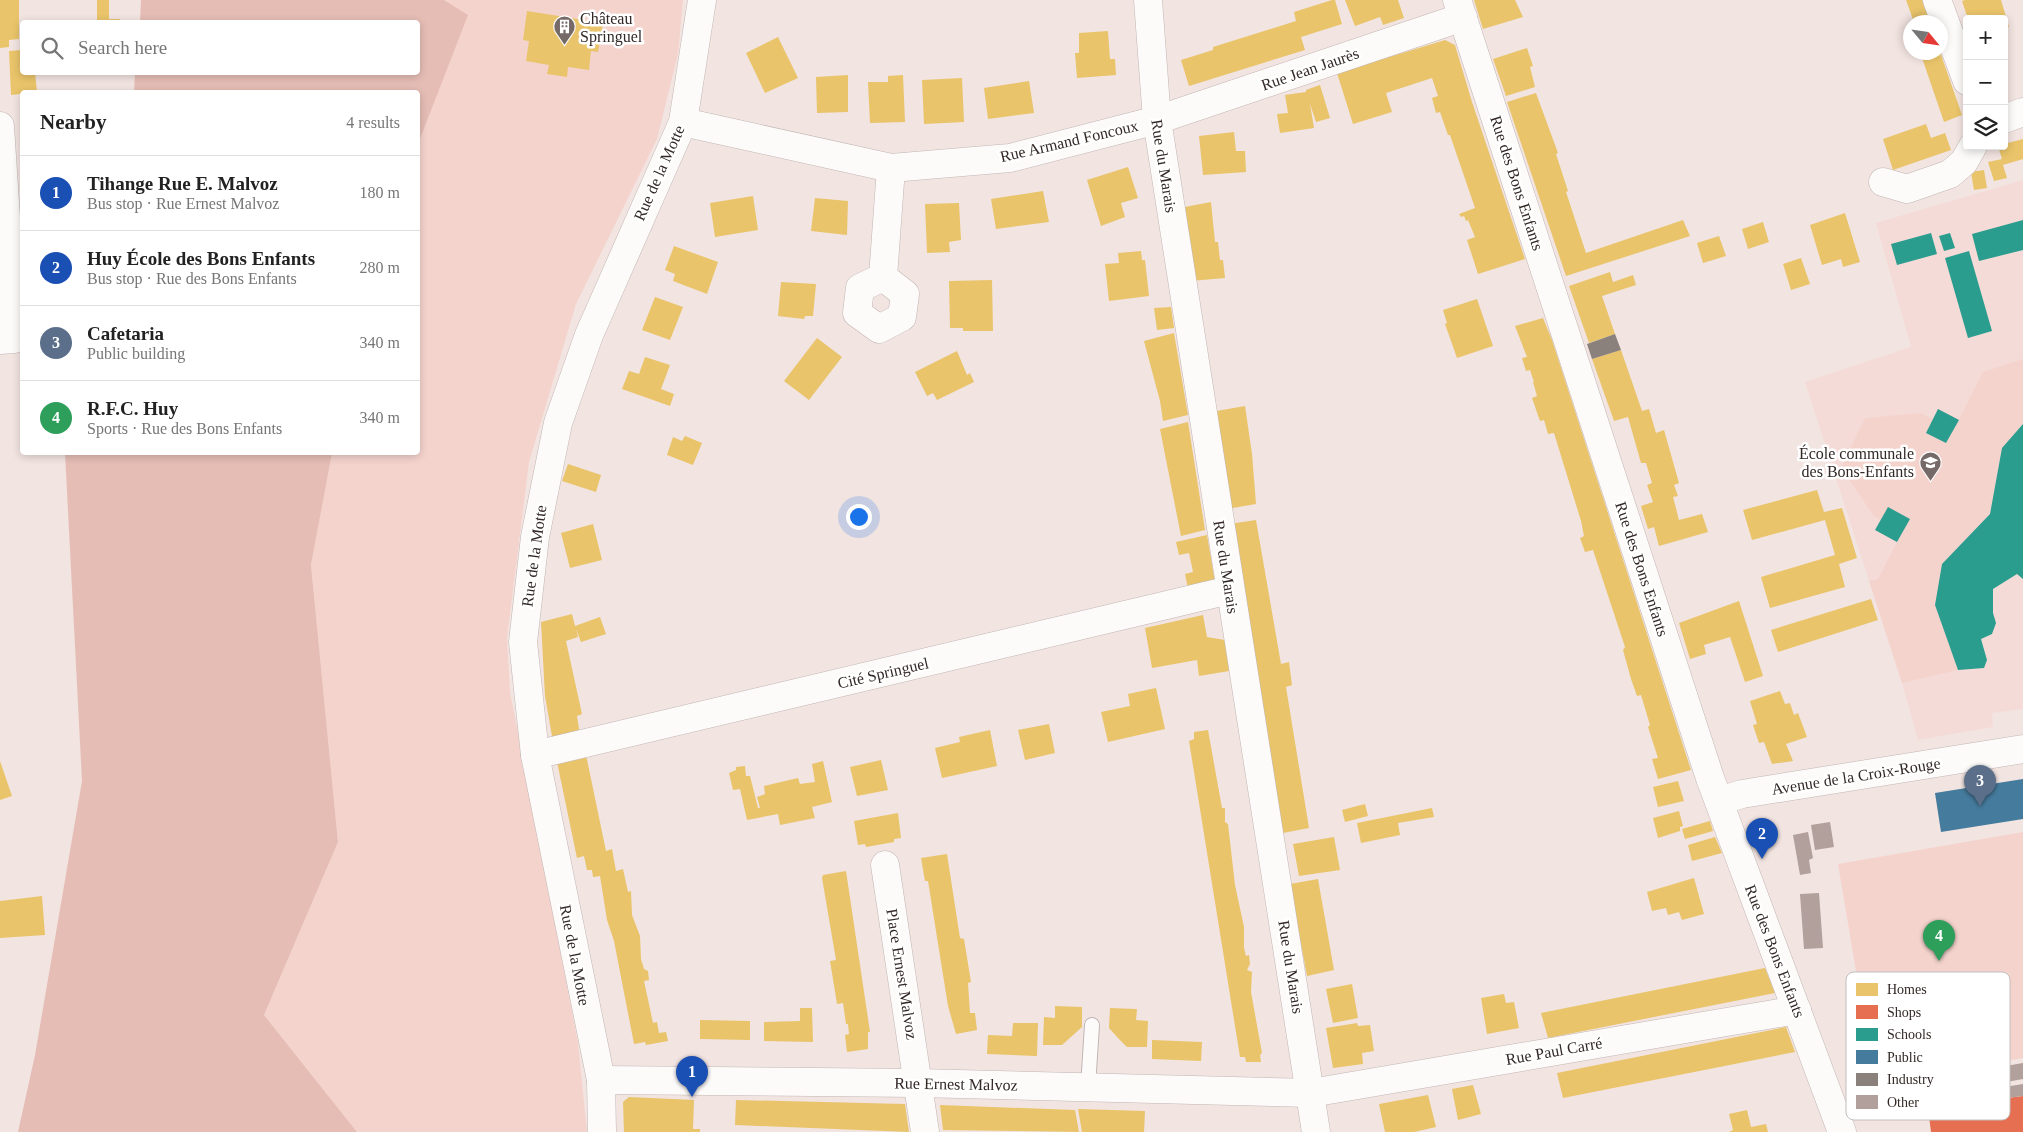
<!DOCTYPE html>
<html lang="en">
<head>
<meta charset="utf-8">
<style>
	body { margin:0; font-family:"Times New Roman",serif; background:#f2f2f2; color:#222 }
	.controls { position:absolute; right:15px; top:15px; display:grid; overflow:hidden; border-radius:5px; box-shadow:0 2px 8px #0003 }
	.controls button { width:45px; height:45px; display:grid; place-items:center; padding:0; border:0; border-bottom:1px solid #e0e0e0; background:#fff; color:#222; font:25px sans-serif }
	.compass { position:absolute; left:1903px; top:15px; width:45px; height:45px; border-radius:50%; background:#fff; box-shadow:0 2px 8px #0003; rotate:119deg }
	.you { position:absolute; left:858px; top:516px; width:18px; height:18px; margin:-12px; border:4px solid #fff; border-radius:50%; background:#1a73e8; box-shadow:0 0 0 8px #1a73e833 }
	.badge { display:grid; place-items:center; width:32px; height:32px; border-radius:50%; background:#b45309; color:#fff; font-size:16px; font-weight:700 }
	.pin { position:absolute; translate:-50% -41px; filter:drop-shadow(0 1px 2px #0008) }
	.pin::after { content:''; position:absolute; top:26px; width:18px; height:15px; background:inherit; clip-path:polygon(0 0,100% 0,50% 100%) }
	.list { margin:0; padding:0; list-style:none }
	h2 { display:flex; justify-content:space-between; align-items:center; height:65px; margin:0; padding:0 20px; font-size:21px }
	h2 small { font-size:16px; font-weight:400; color:#767676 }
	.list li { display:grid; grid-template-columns:32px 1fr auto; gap:15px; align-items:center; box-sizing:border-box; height:75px; padding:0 20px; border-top:1px solid #e0e0e0 }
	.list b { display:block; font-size:19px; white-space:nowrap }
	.list p { margin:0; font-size:16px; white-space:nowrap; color:#767676 }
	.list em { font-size:16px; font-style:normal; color:#767676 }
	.icon { flex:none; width:28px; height:28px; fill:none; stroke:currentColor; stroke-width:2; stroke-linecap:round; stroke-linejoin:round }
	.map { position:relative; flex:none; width:2023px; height:1132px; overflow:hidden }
	.search { position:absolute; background:#fff; box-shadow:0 2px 8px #0003; left:20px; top:20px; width:400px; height:55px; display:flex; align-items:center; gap:12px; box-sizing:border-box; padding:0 18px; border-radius:5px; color:#767676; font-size:19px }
	.panel { position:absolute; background:#fff; box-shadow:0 2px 8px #0003; left:20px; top:90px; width:400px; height:365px; border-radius:5px }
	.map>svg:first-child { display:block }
	.built { fill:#f5dbd7 }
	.green { fill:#f5d3cd }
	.forest { fill:#e5bdb5 }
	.homes { fill:#e9c46a }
	.shops { fill:#e76f51 }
	.schools { fill:#2a9d8f }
	.public { fill:#457b9d }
	.industry { fill:#8a817c }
	.building { fill:#b1a09c }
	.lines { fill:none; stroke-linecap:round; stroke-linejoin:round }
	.lane-casing { stroke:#c0b6b3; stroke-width:16 }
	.street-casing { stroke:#c0b6b3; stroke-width:29 }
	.secondary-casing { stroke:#c0b6b3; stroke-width:29 }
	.lane { stroke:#fdfbfa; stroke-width:14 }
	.street { stroke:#fdfbfa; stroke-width:28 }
	.secondary { stroke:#fdfbfa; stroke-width:28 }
	.labels { text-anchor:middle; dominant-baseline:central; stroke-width:5; stroke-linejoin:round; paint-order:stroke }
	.poi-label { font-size:16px; fill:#322826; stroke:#fff; text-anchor:start }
	.street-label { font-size:16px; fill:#322826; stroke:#fff }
	.key { fill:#fff; stroke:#c2bebe; stroke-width:1 }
	.key-label { font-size:14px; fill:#322826 }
</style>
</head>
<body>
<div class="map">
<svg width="2023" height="1132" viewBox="0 0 2023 1132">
	<rect width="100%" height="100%" fill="#f2e4e1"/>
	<polygon class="built" points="2023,180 2023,709 1992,713 1993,727 1918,740 1902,683 1805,382 1911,347 1876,223"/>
	<g class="green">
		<polygon points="444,0 683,0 678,54 657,139 576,304 529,462 507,638 510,692 578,1043 587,1132 357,1132 264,1015 338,842 311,565 332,453 418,452 418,144 467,15"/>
		<polygon points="2023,359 2023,424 2002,448 1990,514 1942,564 1935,605 1958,670 1902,683 1869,581 1878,579 1897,542 1875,530 1881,520 1874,516 1841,468 1865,418 1921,413 1933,419 1938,409 1959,419 1983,372"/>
		<polygon points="2023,832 2023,1058 1875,1084 1838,864"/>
	</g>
	<g class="forest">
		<polygon points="141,0 444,0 468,15 418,144 418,92 134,92 135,73 418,72 418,22 140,22"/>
		<polygon points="65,453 332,453 311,565 338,842 264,1015 357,1132 18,1132 35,1055 82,781"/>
	</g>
	<g class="homes">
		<polygon points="0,0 19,0 19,39 9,40 9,47 0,48"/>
		<polygon points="97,0 109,0 109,19 120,19 120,22 97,22"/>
		<polygon points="1332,0 1335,0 1342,24 1301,37 1305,50 1189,86 1181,60 1213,50 1213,47 1296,21 1294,12"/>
		<polygon points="1345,0 1398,0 1404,18 1383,25 1380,17 1355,26"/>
		<polygon points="1474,0 1515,0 1523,17 1483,29"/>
		<polygon points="1906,0 1922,0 1930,22 1914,22"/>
		<polygon points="1965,0 2001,0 2009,27 2004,29 2004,19 1968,19 1962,1"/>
		<polygon points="527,11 603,23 598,52 591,51 589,70 568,67 567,77 547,74 549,65 526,61 529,41 523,40"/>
		<polygon points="1108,31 1110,59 1115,59 1116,75 1077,78 1075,53 1079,53 1079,33"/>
		<polygon points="778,37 798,78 765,93 746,53"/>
		<polygon points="1445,40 1455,45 1472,102 1525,259 1478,274 1467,240 1475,237 1468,220 1466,221 1464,216 1461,217 1459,214 1475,208 1450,135 1448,135 1440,112 1436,113 1432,98 1438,96 1432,78 1386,93 1392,112 1353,124 1337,73"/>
		<polygon points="1527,48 1533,66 1530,67 1535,87 1506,96 1493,59"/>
		<polygon points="22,50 22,72 35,72 37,92 11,95 9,51"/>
		<polygon points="1920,52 1940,52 1962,115 1944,122"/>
		<polygon points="848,75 848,112 817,113 816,77"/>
		<polygon points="903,75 905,122 870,123 868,82 888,82 888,76"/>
		<polygon points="962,78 964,122 924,124 922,80"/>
		<polygon points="1029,81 1034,113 988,119 984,88"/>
		<polygon points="1320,85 1330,118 1316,122 1310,104 1314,128 1280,133 1277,114 1288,113 1285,95 1306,92 1306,90"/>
		<polygon points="1536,93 1558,153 1556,154 1568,191 1566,192 1586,253 1683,220 1690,236 1566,276 1507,102"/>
		<polygon points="1926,124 1931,138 1945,133 1951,150 1893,170 1883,139"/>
		<polygon points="1234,132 1236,151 1245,151 1246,172 1203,175 1199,136"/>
		<polygon points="2023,139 2023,159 2003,165 2007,178 1994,181 1988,162 2002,159 1998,146 2004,146 2004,144"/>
		<polygon points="1128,167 1138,198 1121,203 1125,217 1101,226 1087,180"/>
		<polygon points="1984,170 1987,188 1974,190 1971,172"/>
		<polygon points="1043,191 1049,222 996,229 991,199"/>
		<polygon points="753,196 758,230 715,237 710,203"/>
		<polygon points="815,198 848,201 847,235 811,231"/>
		<polygon points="1211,202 1215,242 1218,242 1220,260 1223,260 1225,278 1191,281 1185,207"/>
		<polygon points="959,203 961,240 949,242 950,252 927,253 925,204"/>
		<polygon points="1845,213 1860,262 1843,267 1841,259 1822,265 1810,225"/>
		<polygon points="1763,222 1769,242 1748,249 1742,229"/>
		<polygon points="1719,236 1726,256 1703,263 1697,243"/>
		<polygon points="674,246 718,262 707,294 673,281 675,274 665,270"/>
		<polygon points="1141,251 1142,260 1145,260 1149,296 1109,301 1105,264 1119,263 1118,253"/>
		<polygon points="1801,258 1810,284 1791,290 1783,264"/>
		<polygon points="1610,272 1613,282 1633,275 1636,285 1602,296 1615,334 1589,343 1569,286"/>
		<polygon points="992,280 993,331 963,331 963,328 950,328 949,281"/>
		<polygon points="781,282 816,284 813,316 805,316 804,319 778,316"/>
		<polygon points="655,297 683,307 670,340 642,330"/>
		<polygon points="1477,299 1493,346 1457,358 1445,324 1447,323 1443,310"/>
		<polygon points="1171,307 1174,328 1157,330 1154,308"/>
		<polygon points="1543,318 1552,340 1691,770 1658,779 1652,759 1658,758 1648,727 1650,725 1641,695 1637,696 1631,679 1623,650 1625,647 1593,550 1585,552 1580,538 1584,536 1581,521 1554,433 1548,434 1544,420 1540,421 1532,398 1537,396 1533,382 1534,382 1530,370 1526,371 1522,358 1527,357 1515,326"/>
		<polygon points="1174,333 1188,415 1163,421 1160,401 1144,341"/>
		<polygon points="817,338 842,357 809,400 784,381"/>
		<polygon points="1621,350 1642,411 1649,409 1656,433 1664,430 1679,483 1674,485 1678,496 1673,497 1679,520 1702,514 1708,532 1659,546 1654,527 1648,529 1641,506 1653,502 1647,485 1652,483 1646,463 1641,463 1628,417 1614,421 1592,359"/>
		<polygon points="957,351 967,375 970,373 974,382 937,400 933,393 927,396 915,372"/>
		<polygon points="645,357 670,365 661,389 674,394 670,406 622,389 629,371 639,374"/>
		<polygon points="1245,406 1252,454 1256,504 1227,509 1211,412"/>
		<polygon points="1188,422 1205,530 1181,536 1160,429"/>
		<polygon points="685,436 702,443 693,465 667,455 673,437 682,441"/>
		<polygon points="568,464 601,475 596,492 562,481"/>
		<polygon points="1817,490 1824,512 1842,508 1857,558 1839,564 1845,587 1770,608 1761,577 1835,555 1825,520 1752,540 1743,510"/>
		<polygon points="1256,520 1281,664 1289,662 1292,685 1286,687 1309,828 1283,833 1229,524"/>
		<polygon points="593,524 602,560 570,568 561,533"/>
		<polygon points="1207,535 1216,588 1189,594 1185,574 1193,572 1189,553 1179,555 1176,542"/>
		<polygon points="1871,599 1878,620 1778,652 1771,630"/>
		<polygon points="1739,601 1763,676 1745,682 1730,637 1704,645 1706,654 1690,659 1679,623"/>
		<polygon points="572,614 575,626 600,617 606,634 581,642 576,629 578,637 566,641 582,714 577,716 580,735 553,742 545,696 541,622"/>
		<polygon points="1203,615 1207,637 1225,640 1229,671 1199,676 1197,660 1152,668 1145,628"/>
		<polygon points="1156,688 1165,729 1108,742 1101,712 1130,706 1128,694"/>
		<polygon points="1780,691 1785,704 1790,703 1794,715 1798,713 1807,737 1786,744 1793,761 1772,764 1764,742 1759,743 1753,725 1757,724 1750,701"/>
		<polygon points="1049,724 1055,753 1025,760 1018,730"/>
		<polygon points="990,730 997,766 942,778 935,748 960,742 959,737"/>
		<polygon points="1208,730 1222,808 1225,808 1225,822 1228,824 1235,885 1244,927 1244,948 1246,956 1249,955 1250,964 1247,970 1252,972 1251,992 1262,1053 1260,1055 1261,1062 1246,1062 1245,1057 1240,1057 1189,741 1194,739 1194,732"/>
		<polygon points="585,750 606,851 612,849 616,871 623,869 628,892 631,891 632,915 640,936 641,959 644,969 648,971 649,980 644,981 653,1023 657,1022 659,1033 666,1032 668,1041 646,1045 645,1042 634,1044 614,941 607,920 600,876 593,877 592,870 587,870 584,856 577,858 556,757"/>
		<polygon points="881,760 888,790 857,796 850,767"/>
		<polygon points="0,761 12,796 0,800"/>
		<polygon points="823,761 832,802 812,807 815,818 780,825 778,814 747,820 740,789 733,790 729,773 736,770 736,767 745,766 746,776 750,776 758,808 760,808 757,797 765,794 764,786 798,778 800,784 815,782 812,764"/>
		<polygon points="1678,781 1684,801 1658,807 1653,787"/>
		<polygon points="1365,804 1368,816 1345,822 1342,810"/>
		<polygon points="1432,808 1434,817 1398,823 1400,835 1361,843 1357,823"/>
		<polygon points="1679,811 1683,826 1680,827 1680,831 1658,838 1653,818"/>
		<polygon points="898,813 901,838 894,839 894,842 866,847 865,844 858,845 854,821"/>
		<polygon points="1710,821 1713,831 1685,839 1682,829"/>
		<polygon points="1334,837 1340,870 1299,876 1293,844"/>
		<polygon points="1715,837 1722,853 1692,861 1688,845"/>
		<polygon points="947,854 960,938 964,939 971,982 968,983 970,1013 975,1013 977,1030 956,1034 948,1006 928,881 925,881 921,858"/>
		<polygon points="846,871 870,1032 868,1032 868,1049 847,1052 845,1035 849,1034 848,1024 846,1024 843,1003 837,1004 830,961 836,960 822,878 823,875"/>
		<polygon points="1694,878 1704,914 1682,920 1679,912 1668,915 1666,908 1652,911 1647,892"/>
		<polygon points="1318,879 1334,970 1307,976 1290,884"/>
		<polygon points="42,896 45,935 0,938 0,901"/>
		<polygon points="1765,968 1775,993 1548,1038 1541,1013"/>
		<polygon points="1352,984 1358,1018 1333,1023 1326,989"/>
		<polygon points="1504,994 1506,1003 1514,1002 1519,1028 1487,1034 1481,998"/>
		<polygon points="1055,1006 1082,1007 1082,1027 1062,1045 1043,1045 1044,1017 1055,1018"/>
		<polygon points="800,1008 812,1008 813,1042 764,1041 764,1022 800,1021"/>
		<polygon points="1110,1008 1137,1009 1136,1020 1148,1021 1147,1047 1127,1047 1118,1038 1109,1028"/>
		<polygon points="700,1020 750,1021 750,1040 700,1039"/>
		<polygon points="1013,1023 1038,1023 1037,1056 987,1054 988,1035 1012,1036"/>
		<polygon points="1357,1023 1358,1026 1370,1025 1374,1051 1362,1053 1363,1064 1333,1068 1326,1028"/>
		<polygon points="1786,1027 1795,1052 1563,1098 1557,1073"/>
		<polygon points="1152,1040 1202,1042 1201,1061 1152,1059"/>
		<polygon points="1473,1085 1481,1114 1458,1120 1452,1089"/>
		<polygon points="1428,1095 1436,1127 1414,1132 1385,1132 1379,1104"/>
		<polygon points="629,1097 694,1100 693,1129 700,1129 700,1132 624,1132 623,1102"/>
		<polygon points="736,1100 905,1104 909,1132 735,1125"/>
		<polygon points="940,1105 1075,1110 1079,1132 943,1130"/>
		<polygon points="1078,1109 1145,1111 1144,1132 1082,1132"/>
		<polygon points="1747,1110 1751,1127 1766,1124 1768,1132 1729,1132 1733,1130 1729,1114"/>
	</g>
	<polygon class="shops" points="2023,1096 2023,1132 1931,1132 1928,1108"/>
	<g class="schools">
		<polygon points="2023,220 2023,250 1979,261 1972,234"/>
		<polygon points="1931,233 1937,254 1897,265 1891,244"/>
		<polygon points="1950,233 1955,248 1944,251 1939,236"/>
		<polygon points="1969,251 1992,331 1968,338 1945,258"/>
		<polygon points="1938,409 1959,420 1946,443 1926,433"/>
		<polygon points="2023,424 2023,579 2017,574 1993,589 1993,613 1996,623 1992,634 1981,639 1987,660 1984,668 1958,670 1935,605 1942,564 1990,514 2002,448"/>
		<polygon points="1888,507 1910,519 1897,542 1875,530"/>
	</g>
	<polygon class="public" points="2023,779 2023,819 1941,832 1935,793"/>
	<polygon class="industry" points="1615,334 1621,350 1592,359 1587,344"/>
	<g class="building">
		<polygon points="1830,822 1834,847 1815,850 1811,825"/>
		<polygon points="1808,832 1813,858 1809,860 1811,873 1800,875 1793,835"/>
		<polygon points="1819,893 1823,948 1804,949 1800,894"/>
		<polygon points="2023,1063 2023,1079 1939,1094 1937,1078"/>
		<polygon points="2023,1084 2023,1096 1975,1102 1974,1092"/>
	</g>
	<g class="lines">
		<defs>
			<polyline id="lane" points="1088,1087 1092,1025"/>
			<g id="street">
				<polyline points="1148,0 1157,120 1316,1132"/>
				<polyline points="1457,0 1710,778 1842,1132"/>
				<polyline points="1937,0 1967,81"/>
				<polyline points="2004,119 2023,112"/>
				<polyline points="683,122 891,168 1010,158 1157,120 1463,17"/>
				<polyline points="0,126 14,339 0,340"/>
				<polyline points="1883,182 1907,189 1950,174 1964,162 1973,146"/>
				<polyline points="883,277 905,294 902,317 879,329 857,313 860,288 883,277 891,168"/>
				<polyline points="535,755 1230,590"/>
				<polyline points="1719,801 1742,794 2023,749"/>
				<polyline points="885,865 925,1132"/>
				<polyline points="601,1080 918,1083 1311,1093 1797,1010"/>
			</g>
			<polyline id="secondary" points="602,1132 601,1080 535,755 523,642 535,537 558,423 589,335 683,122 702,0"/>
		</defs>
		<use href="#lane" class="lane-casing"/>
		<use href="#street" class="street-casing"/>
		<use href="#secondary" class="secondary-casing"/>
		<use href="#lane" class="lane"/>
		<use href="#street" class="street"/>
		<use href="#secondary" class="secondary"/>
	</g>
	<defs>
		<symbol id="building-pin" viewBox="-11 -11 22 30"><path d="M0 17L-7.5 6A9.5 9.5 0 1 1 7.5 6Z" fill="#756a67" stroke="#fff"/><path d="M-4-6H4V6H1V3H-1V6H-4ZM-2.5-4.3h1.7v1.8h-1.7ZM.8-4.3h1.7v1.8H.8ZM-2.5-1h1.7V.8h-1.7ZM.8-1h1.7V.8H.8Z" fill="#fff"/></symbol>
		<symbol id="school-pin" viewBox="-11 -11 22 30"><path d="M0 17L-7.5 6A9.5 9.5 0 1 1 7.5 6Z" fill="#756a67" stroke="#fff"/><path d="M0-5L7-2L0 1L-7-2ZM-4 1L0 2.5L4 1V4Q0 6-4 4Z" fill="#fff"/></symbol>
	</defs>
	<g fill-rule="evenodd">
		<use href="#building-pin" x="552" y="14" width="25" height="34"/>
		<use href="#school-pin" x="1918" y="450" width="25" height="34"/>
	</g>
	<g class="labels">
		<g class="poi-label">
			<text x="580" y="18">Château<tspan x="580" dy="18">Springuel</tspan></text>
			<text x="1914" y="453" text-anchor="end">École communale<tspan x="1914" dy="18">des Bons-Enfants</tspan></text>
		</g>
		<g class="street-label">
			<text transform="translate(1310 69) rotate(-19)">Rue Jean Jaurès</text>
			<text transform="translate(1069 141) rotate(-13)">Rue Armand Foncoux</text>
			<text transform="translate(1164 166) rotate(81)">Rue du Marais</text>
			<text transform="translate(659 173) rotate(-66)">Rue de la Motte</text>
			<text transform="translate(1517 183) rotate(72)">Rue des Bons Enfants</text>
			<text transform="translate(534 556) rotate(-82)">Rue de la Motte</text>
			<text transform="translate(1226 567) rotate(81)">Rue du Marais</text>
			<text transform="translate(1642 569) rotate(72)">Rue des Bons Enfants</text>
			<text transform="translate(883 673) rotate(-13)">Cité Springuel</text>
			<text transform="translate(1856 776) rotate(-9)">Avenue de la Croix-Rouge</text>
			<text transform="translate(1775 951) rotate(69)">Rue des Bons Enfants</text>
			<text transform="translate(575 955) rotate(79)">Rue de la Motte</text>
			<text transform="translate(1291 967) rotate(81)">Rue du Marais</text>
			<text transform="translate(902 974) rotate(81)">Place Ernest Malvoz</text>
			<text transform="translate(1554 1051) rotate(-10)">Rue Paul Carré</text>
			<text transform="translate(956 1084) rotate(1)">Rue Ernest Malvoz</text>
		</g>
	</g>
	<rect x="1846" y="972" width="164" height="148" rx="8" class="key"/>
	<rect x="1856" y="983" width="22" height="13" fill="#e9c46a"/>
	<rect x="1856" y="1005" width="22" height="14" fill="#e76f51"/>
	<rect x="1856" y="1028" width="22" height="13" fill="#2a9d8f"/>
	<rect x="1856" y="1050" width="22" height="14" fill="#457b9d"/>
	<rect x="1856" y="1073" width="22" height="13" fill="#8a817c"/>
	<rect x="1856" y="1095" width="22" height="14" fill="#b1a09c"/>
	<g class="key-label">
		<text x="1887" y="994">Homes</text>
		<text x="1887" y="1017">Shops</text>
		<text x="1887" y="1039">Schools</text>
		<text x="1887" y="1062">Public</text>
		<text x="1887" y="1084">Industry</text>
		<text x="1887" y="1107">Other</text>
	</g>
</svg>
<div class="controls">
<button>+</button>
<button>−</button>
<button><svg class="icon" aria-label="layers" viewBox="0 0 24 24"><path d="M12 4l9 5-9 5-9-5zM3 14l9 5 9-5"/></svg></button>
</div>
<svg class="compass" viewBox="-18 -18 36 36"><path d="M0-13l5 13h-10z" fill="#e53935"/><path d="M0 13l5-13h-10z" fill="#767676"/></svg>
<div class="you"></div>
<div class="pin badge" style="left:692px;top:1097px;background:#1a4fb4">1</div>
<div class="pin badge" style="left:1762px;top:859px;background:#1a4fb4">2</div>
<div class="pin badge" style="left:1980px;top:806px;background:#5c6f8a">3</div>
<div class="pin badge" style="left:1939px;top:961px;background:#2e9e5b">4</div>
<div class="search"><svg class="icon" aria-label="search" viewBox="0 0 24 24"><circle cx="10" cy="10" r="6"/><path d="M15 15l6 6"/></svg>Search here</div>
<section class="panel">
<h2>Nearby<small>4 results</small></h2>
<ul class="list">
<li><span class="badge" style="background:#1a4fb4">1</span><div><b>Tihange Rue E. Malvoz</b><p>Bus stop · Rue Ernest Malvoz</p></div><em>180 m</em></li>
<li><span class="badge" style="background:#1a4fb4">2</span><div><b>Huy École des Bons Enfants</b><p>Bus stop · Rue des Bons Enfants</p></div><em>280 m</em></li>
<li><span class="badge" style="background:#5c6f8a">3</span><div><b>Cafetaria</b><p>Public building</p></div><em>340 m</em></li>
<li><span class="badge" style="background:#2e9e5b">4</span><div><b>R.F.C. Huy</b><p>Sports · Rue des Bons Enfants</p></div><em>340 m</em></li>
</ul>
</section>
</div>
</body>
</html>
